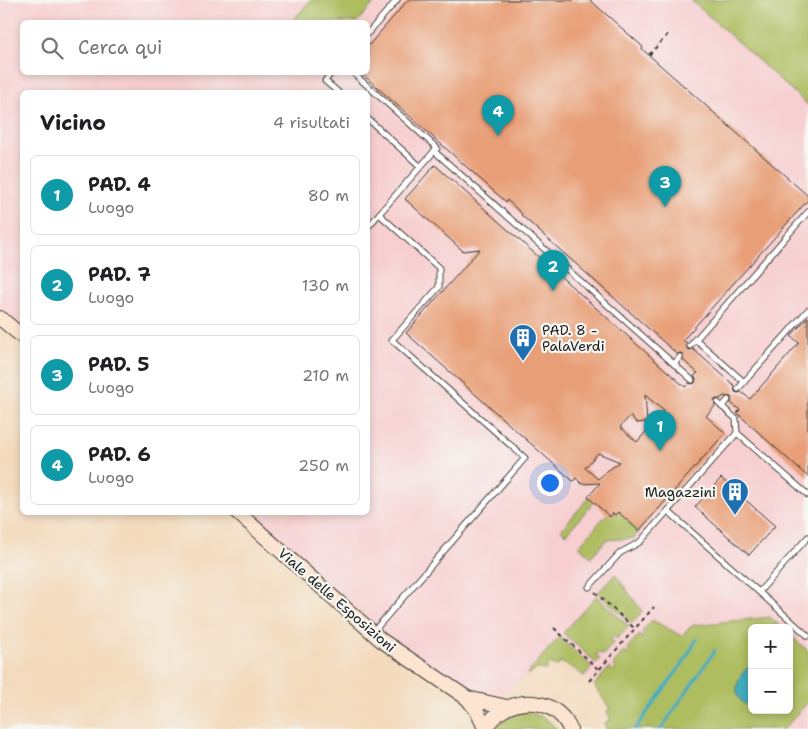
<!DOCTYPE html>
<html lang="it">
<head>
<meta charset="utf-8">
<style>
	body { margin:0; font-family:"Shantell Sans",sans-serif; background:#f2f2f2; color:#202124 }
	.controls { position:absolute; right:15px; bottom:15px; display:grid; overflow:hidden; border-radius:8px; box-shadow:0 2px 8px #0003 }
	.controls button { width:45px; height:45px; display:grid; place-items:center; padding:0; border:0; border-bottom:1px solid #e0e0e0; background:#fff; color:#202124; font:25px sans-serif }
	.you { position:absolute; left:549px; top:482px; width:18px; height:18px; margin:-12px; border:4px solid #fff; border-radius:50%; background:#1a73e8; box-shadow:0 0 0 8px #1a73e833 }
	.badge { display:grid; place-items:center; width:32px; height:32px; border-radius:50%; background:#1f6fb2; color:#fff; font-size:16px; font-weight:700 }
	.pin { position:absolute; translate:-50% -41px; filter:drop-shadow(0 1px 2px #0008) }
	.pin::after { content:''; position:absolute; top:26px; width:18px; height:15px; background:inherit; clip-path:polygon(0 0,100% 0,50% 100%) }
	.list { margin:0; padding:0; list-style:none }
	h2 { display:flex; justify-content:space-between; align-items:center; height:65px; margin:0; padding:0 20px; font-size:21px }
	h2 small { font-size:16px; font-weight:400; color:#757577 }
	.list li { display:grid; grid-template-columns:32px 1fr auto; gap:15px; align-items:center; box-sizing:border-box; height:80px; margin:0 10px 10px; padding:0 10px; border:1px solid #e0e0e0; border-radius:8px }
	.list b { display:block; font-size:19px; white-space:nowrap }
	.list p { margin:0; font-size:16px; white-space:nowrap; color:#757577 }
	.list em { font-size:16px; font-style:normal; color:#757577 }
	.icon { flex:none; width:28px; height:28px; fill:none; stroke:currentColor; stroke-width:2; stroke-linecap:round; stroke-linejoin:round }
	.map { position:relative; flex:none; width:808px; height:729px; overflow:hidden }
	.search { position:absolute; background:#fff; box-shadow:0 2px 8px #0003; left:20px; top:20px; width:350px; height:55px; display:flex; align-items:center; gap:12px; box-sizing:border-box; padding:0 18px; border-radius:8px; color:#757577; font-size:19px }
	.panel { position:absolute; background:#fff; box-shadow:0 2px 8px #0003; left:20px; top:90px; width:350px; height:425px; border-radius:8px }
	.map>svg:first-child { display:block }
	.built { fill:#f7cfd0; fill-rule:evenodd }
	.green { fill:#aebd60; stroke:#656c3e }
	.water { fill:#40acbf; stroke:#2e646e }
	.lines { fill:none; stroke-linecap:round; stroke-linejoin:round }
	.stream { stroke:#40acbf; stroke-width:3 }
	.building { fill:#e89f77; fill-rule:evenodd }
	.lane-casing { stroke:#3c3834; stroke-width:7 }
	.secondary-casing { stroke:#3c3834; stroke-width:16 }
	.path { stroke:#3c3834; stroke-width:2; stroke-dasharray:4 4; stroke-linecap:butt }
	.lane { stroke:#fff; stroke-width:5 }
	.secondary { stroke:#fce5d0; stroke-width:14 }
	.labels { text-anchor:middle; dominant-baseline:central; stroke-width:4.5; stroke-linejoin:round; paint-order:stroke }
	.poi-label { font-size:14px; fill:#1c1c1c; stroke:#f6f6f2; text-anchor:start }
	.street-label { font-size:14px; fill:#1c1c1c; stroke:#f6f6f2 }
</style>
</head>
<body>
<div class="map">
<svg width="808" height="729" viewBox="0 0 808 729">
	<rect width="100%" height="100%" fill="#f6f6f2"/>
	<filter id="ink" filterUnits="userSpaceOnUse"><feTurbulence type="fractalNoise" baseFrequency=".02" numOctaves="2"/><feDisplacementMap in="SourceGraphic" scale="10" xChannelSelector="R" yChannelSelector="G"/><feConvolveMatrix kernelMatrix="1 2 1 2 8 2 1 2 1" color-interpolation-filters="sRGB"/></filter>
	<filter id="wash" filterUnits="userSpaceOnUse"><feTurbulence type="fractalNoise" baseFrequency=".0096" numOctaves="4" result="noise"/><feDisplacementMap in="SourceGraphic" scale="20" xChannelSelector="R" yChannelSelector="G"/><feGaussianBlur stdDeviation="1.12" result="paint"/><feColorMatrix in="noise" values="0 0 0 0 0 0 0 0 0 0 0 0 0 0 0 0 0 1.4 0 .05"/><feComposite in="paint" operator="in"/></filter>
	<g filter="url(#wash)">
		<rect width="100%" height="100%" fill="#f3dabc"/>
		<path class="built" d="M0 0H691L808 105V729H606L604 723 611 720 607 711 610 709 603 695 594 685 579 672 560 662 558 666 548 663 546 670 539 669 533 671 497 698H484L466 687 465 688 387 636 247 513 368 512V92H22V327L0 309ZM22 22H368V72H22ZM752 628H789V710H752Z"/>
		<g class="green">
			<polygon points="311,0 377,0 357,22 291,22"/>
			<polygon points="691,0 803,0 808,3 808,105"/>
			<polygon points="592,494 594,502 566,534 561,530"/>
			<polygon points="631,511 625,518 639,532 634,538 606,540 591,557 579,546 607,514 610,516 613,513 616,515 618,512"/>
			<polygon points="615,574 642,611 632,623 598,593"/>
			<polygon points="596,596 629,626 617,639 613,636 611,639 614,642 603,655 599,652 596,656 600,659 596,663 563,633"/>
			<polygon points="770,617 782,628 752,628 752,710 789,710 789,634 808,651 808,702 784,729 606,729 604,723 611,720 607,711 610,709 594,685 609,668 613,671 616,668 613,665 624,651 628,654 630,651 627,648 639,635 643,638 645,635 642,632 652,620 682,636 690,627 694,625"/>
			<polygon points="559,637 592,667 584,676 573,668 560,662 558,666 548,663 546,670 537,669 528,675 527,674"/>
			<path d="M524 712C538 714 547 718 557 729H494C503 719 511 715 524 712Z"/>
		</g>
		<path class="water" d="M752 666V709C748 706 742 703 739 698 733 688 741 669 752 666Z"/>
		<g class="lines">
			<g class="stream">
				<polyline points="635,729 683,663 697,639"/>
				<polyline points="661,729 715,650"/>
			</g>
		</g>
		<g id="blocks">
			<g class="building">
				<path d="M408 0H590L643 47 642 49 808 196V200L683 340 687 343V349L690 350 693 349 735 386V392L738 393 741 392 750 399 799 343 791 336 808 317V477L737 413 740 410 731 403V397L724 396 720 399H717L714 400 715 406 706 416 725 433 639 531 618 512 615 515 613 513 610 517 588 497 600 483 582 484 576 478 573 481 406 333 480 249 463 251 405 199 435 165 685 387 689 383 692 384 695 383 696 379 694 376 698 373 683 360V354L680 353 677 354 521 215 522 214 507 200 506 202 360 72H368V46ZM645 395 664 411 637 442 620 427 630 416 637 423 647 422ZM598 453 620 462 607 471 598 479 585 468Z"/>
				<polygon points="721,478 775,526 749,555 695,507"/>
			</g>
		</g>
	</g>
	<g filter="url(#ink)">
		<use href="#blocks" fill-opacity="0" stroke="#3c3834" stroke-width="1"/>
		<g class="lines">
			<defs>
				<g id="lane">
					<polyline points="368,33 397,0"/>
					<polyline points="332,72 325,81 338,92"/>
					<polyline points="352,72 437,148 379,214 439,268 439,287 392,340 525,458 373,632"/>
					<polyline points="368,119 421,167"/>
					<polyline points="434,151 692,380"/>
					<polyline points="368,227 379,214"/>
					<polyline points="695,339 744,382 808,310"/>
					<polyline points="690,346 808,212"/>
					<polyline points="674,364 680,357"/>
					<polyline points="738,389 744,382"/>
					<polyline points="718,403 736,419 737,433 808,495"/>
					<polyline points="722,407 728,400"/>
					<polyline points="668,511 759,592 808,537"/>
					<polyline points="589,587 620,553 640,542 737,433"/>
					<polyline points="759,592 808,636"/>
				</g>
				<g id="secondary">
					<polyline points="0,318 22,336"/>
					<polyline points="237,512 381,640 467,698 477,711 485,728"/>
					<polyline points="467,698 507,707"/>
					<path d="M485 729C503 696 553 692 570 729"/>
				</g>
			</defs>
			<use href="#lane" class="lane-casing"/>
			<use href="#secondary" class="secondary-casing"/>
			<g class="path">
				<polyline points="649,55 669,33"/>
				<polyline points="595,592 635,629"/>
				<polyline points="554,628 599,670"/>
				<polyline points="589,681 654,607"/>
			</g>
			<use href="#lane" class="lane"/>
			<use href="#secondary" class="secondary"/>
		</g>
	</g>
	<defs>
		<symbol id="building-pin" viewBox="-11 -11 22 30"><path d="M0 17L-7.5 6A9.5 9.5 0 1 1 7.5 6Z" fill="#1f6fb2" stroke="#f6f6f2"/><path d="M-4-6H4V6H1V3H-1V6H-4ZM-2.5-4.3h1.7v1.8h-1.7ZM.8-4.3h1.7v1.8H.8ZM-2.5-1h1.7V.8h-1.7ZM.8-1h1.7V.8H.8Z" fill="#fff"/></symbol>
	</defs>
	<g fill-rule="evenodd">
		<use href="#building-pin" x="507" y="322" width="32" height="43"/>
		<use href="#building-pin" x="719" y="476" width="32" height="43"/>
	</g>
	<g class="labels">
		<g class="poi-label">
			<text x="542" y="330">PAD. 8 -<tspan x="542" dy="16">PalaVerdi</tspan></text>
			<text x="716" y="492" text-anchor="end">Magazzini</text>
		</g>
		<g class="street-label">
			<text transform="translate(337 600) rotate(41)">Viale delle Esposizioni</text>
		</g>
	</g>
</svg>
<div class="controls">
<button>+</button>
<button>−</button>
</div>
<div class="you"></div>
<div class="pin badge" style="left:660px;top:451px;background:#0f9aa8">1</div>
<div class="pin badge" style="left:553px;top:291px;background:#0f9aa8">2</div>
<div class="pin badge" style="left:665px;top:207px;background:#0f9aa8">3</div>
<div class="pin badge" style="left:498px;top:136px;background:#0f9aa8">4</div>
<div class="search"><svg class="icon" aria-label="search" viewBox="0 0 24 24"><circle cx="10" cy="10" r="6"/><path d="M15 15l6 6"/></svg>Cerca qui</div>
<section class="panel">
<h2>Vicino<small>4 risultati</small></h2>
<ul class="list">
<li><span class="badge" style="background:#0f9aa8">1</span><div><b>PAD. 4</b><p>Luogo</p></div><em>80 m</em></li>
<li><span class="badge" style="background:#0f9aa8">2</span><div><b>PAD. 7</b><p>Luogo</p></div><em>130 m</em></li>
<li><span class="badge" style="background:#0f9aa8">3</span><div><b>PAD. 5</b><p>Luogo</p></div><em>210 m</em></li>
<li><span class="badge" style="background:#0f9aa8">4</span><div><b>PAD. 6</b><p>Luogo</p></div><em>250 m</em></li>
</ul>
</section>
</div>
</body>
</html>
